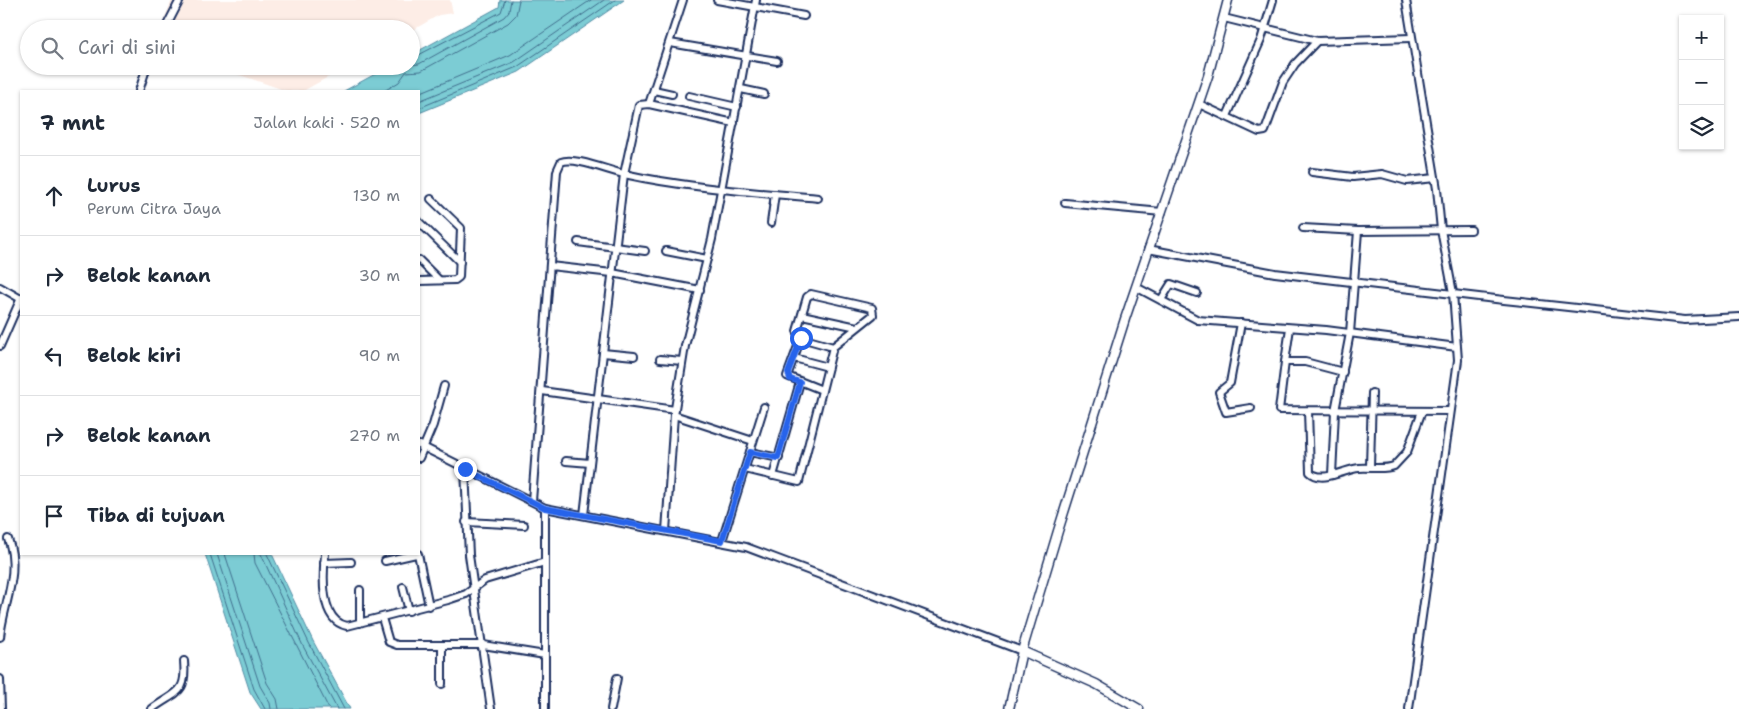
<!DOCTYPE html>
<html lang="id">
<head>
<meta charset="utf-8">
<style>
	body { margin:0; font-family:"Shantell Sans",sans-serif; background:#f6f6f7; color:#1f2937 }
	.controls { position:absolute; right:15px; top:15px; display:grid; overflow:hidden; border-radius:0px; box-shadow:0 1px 4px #0004 }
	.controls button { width:45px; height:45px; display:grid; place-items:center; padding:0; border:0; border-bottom:1px solid #e0e1e3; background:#fff; color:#1f2937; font:25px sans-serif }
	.stop { position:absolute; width:15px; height:15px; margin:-11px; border:4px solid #2563eb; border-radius:50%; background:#fff }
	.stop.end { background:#2563eb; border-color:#fff; box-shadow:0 1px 5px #0008 }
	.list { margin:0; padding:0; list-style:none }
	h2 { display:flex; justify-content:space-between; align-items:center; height:65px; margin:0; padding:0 20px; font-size:21px }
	h2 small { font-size:16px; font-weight:400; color:#747a83 }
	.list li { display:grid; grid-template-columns:32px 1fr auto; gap:15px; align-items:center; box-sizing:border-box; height:80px; padding:0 20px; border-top:1px solid #e0e1e3 }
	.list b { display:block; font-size:19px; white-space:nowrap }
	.list p { margin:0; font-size:16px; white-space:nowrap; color:#747a83 }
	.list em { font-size:16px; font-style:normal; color:#747a83 }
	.icon { flex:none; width:28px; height:28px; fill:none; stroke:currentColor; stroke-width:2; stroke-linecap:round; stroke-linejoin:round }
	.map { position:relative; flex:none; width:1739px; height:709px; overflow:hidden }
	.search { position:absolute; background:#fff; box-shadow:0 1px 4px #0004; left:20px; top:20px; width:400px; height:55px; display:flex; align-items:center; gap:12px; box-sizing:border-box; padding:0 18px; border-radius:28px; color:#747a83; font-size:19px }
	.panel { position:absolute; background:#fff; box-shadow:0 1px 4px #0004; left:20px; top:90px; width:400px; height:465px; border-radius:0px }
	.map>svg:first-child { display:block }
	.built { fill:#fdede6 }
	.water { fill:#7bccd4; stroke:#558da5 }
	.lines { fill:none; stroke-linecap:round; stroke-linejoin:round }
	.shore { stroke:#416e8d; stroke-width:1 }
	.minor-casing { stroke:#1b2f5e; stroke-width:10 }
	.tertiary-casing { stroke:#1b2f5e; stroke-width:11 }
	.minor { stroke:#fff; stroke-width:6 }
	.tertiary { stroke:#fff; stroke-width:8 }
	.route { stroke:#2563eb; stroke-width:6 }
</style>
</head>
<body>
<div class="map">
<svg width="1739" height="709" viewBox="0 0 1739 709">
	<rect width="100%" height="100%" fill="#fff"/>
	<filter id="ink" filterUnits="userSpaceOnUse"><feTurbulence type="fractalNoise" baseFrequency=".02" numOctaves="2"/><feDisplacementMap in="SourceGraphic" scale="10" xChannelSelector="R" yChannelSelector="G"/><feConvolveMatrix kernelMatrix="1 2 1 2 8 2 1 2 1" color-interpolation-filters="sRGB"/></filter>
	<g filter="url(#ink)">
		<g class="built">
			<polygon points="172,0 450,0 453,13 439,15 411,31 411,29 160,29"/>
			<polygon points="213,66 348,66 303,91 287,91"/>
		</g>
		<g class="water">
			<polygon points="500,0 624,0 519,72 419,113 419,91 344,91 390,66 411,66 411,55 499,7"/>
			<polygon points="205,554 272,554 313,641 350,709 261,709 250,692"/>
		</g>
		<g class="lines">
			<g class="shore">
				<polyline points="411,59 501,12 505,0"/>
				<polyline points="411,65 419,64 504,17 509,11 511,0"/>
				<polyline points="384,91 399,82 406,72 421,71 508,23 516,15 519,0"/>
				<polyline points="419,93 510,55 591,0"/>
				<polyline points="419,101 514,62 604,0"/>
				<polyline points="419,108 517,67 615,0"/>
				<polyline points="210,554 254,689 265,709"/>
				<polyline points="217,554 260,686 270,703 271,709"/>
				<polyline points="225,554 267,683 277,699 279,709"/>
				<polyline points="254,554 255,563 329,709"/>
				<polyline points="261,554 303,646 337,709"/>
				<polyline points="267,554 309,643 344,709"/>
			</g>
			<defs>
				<g id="minor">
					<polyline points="717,0 804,16"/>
					<polyline points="1406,0 1437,189 1441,230 1453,293 1458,360 1409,709"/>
					<polyline points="1224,18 1317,41 1411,38"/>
					<polyline points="165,29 180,0"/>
					<polyline points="670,43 777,61"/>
					<polyline points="741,89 764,94"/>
					<polyline points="654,90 672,94"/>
					<polyline points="139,91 147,66"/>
					<polyline points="689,96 737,107"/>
					<polyline points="649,104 683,0"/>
					<polyline points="1199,104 1259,132 1265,131 1283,82 1295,64 1317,41"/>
					<polyline points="1227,116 1261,40 1273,0"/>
					<polyline points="1312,172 1353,177 1382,174 1407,181 1435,178"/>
					<polyline points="1065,203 1162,212"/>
					<polyline points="419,222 460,262"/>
					<polyline points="771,223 775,194"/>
					<polyline points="1303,228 1358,231 1471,230"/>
					<polyline points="578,242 645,251"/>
					<polyline points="1148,249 1275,273 1504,300 1685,320 1739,317"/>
					<polyline points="666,251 707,259"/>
					<polyline points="419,260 439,280"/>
					<polyline points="550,266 612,273 700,290"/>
					<polyline points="419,281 455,280 459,277 461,228 431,199"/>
					<polyline points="0,287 21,299"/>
					<polyline points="1136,287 1198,320 1326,330 1457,347"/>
					<polyline points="1161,300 1171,284 1197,293"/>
					<polyline points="802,315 857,327"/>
					<polyline points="1241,323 1230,383 1219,392 1226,412 1251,408"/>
					<polyline points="801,338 787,376 822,390"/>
					<polyline points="0,346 21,298"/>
					<polyline points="603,353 634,356"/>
					<polyline points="794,358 828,367"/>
					<polyline points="660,359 682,361"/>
					<polyline points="1285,362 1290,328"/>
					<polyline points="1343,372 1305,362 1285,362 1279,410 1450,411"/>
					<polyline points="542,391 675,410"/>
					<path d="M1308 411 1310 472C1322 484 1345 469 1359 468 1370 467 1384 470 1394 466L1407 452 1422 411"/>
					<polyline points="674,415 753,441"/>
					<polyline points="419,445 545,508 746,547 1022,651"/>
					<polyline points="750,452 779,458"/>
					<polyline points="419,458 433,425 444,386"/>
					<polyline points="566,461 590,463"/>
					<polyline points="1370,467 1372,393"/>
					<polyline points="465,469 469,555 491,709"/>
					<polyline points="745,469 799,482 833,347 873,315 872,308 811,294 807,297 797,331 801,338 833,347"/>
					<polyline points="1332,475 1335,411 1350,333 1358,231"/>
					<polyline points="773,476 800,382"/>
					<path d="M532 501 557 171 561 162C574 156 609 171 624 174 687 188 753 192 818 198"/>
					<polyline points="584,515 624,174 639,105 649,104 734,123"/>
					<polyline points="466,522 524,525"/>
					<polyline points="666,531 674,415 685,346 712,239 756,0"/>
					<polyline points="722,541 764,407"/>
					<path d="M325 554C323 574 319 621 347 626L448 600 466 594 485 580 545 562"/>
					<polyline points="418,554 429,606"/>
					<polyline points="385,561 416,554"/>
					<polyline points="324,563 351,562"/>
					<polyline points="403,587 409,611"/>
					<polyline points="360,590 360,623"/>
					<polyline points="382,618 389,642 397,645 483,645 545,655"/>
					<path d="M0 637C3 605 21 572 8 539"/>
					<polyline points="442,645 442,684"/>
					<polyline points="0,679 1,709"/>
					<path d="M152 709C176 691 187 695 184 661"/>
					<polyline points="545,709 545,508"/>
					<polyline points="611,709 617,678"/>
				</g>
				<g id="tertiary">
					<polyline points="1022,651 1096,684 1139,709"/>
					<polyline points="1009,709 1022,651 1058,531 1125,319 1208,76 1228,0"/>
				</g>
			</defs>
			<use href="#minor" class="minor-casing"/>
			<use href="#tertiary" class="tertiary-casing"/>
			<use href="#minor" class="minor"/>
			<use href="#tertiary" class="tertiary"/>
		</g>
	</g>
	<g class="lines" filter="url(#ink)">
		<polyline class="route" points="465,469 545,508 722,541 750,452 778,458 800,382 790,379 788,373 801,338"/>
	</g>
</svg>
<div class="controls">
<button>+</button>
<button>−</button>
<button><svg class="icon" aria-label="layers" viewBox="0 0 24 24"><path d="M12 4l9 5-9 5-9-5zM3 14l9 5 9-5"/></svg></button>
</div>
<div class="stop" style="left:801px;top:338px"></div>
<div class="stop end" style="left:465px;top:469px"></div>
<div class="search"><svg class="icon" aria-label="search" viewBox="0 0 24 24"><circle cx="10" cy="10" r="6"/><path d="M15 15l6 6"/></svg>Cari di sini</div>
<section class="panel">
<h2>7 mnt<small>Jalan kaki · 520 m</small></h2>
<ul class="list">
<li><svg class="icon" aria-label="ahead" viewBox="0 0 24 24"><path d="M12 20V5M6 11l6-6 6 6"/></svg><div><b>Lurus</b><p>Perum Citra Jaya</p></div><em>130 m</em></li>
<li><svg class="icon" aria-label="right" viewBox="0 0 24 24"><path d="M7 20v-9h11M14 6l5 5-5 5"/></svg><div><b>Belok kanan</b></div><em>30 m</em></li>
<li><svg class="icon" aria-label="left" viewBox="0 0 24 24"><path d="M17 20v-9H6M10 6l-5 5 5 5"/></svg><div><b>Belok kiri</b></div><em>90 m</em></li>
<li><svg class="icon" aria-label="right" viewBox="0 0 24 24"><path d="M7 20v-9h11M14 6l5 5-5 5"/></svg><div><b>Belok kanan</b></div><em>270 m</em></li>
<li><svg class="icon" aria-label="arrive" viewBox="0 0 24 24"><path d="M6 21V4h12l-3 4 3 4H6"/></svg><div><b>Tiba di tujuan</b></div></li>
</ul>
</section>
</div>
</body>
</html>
